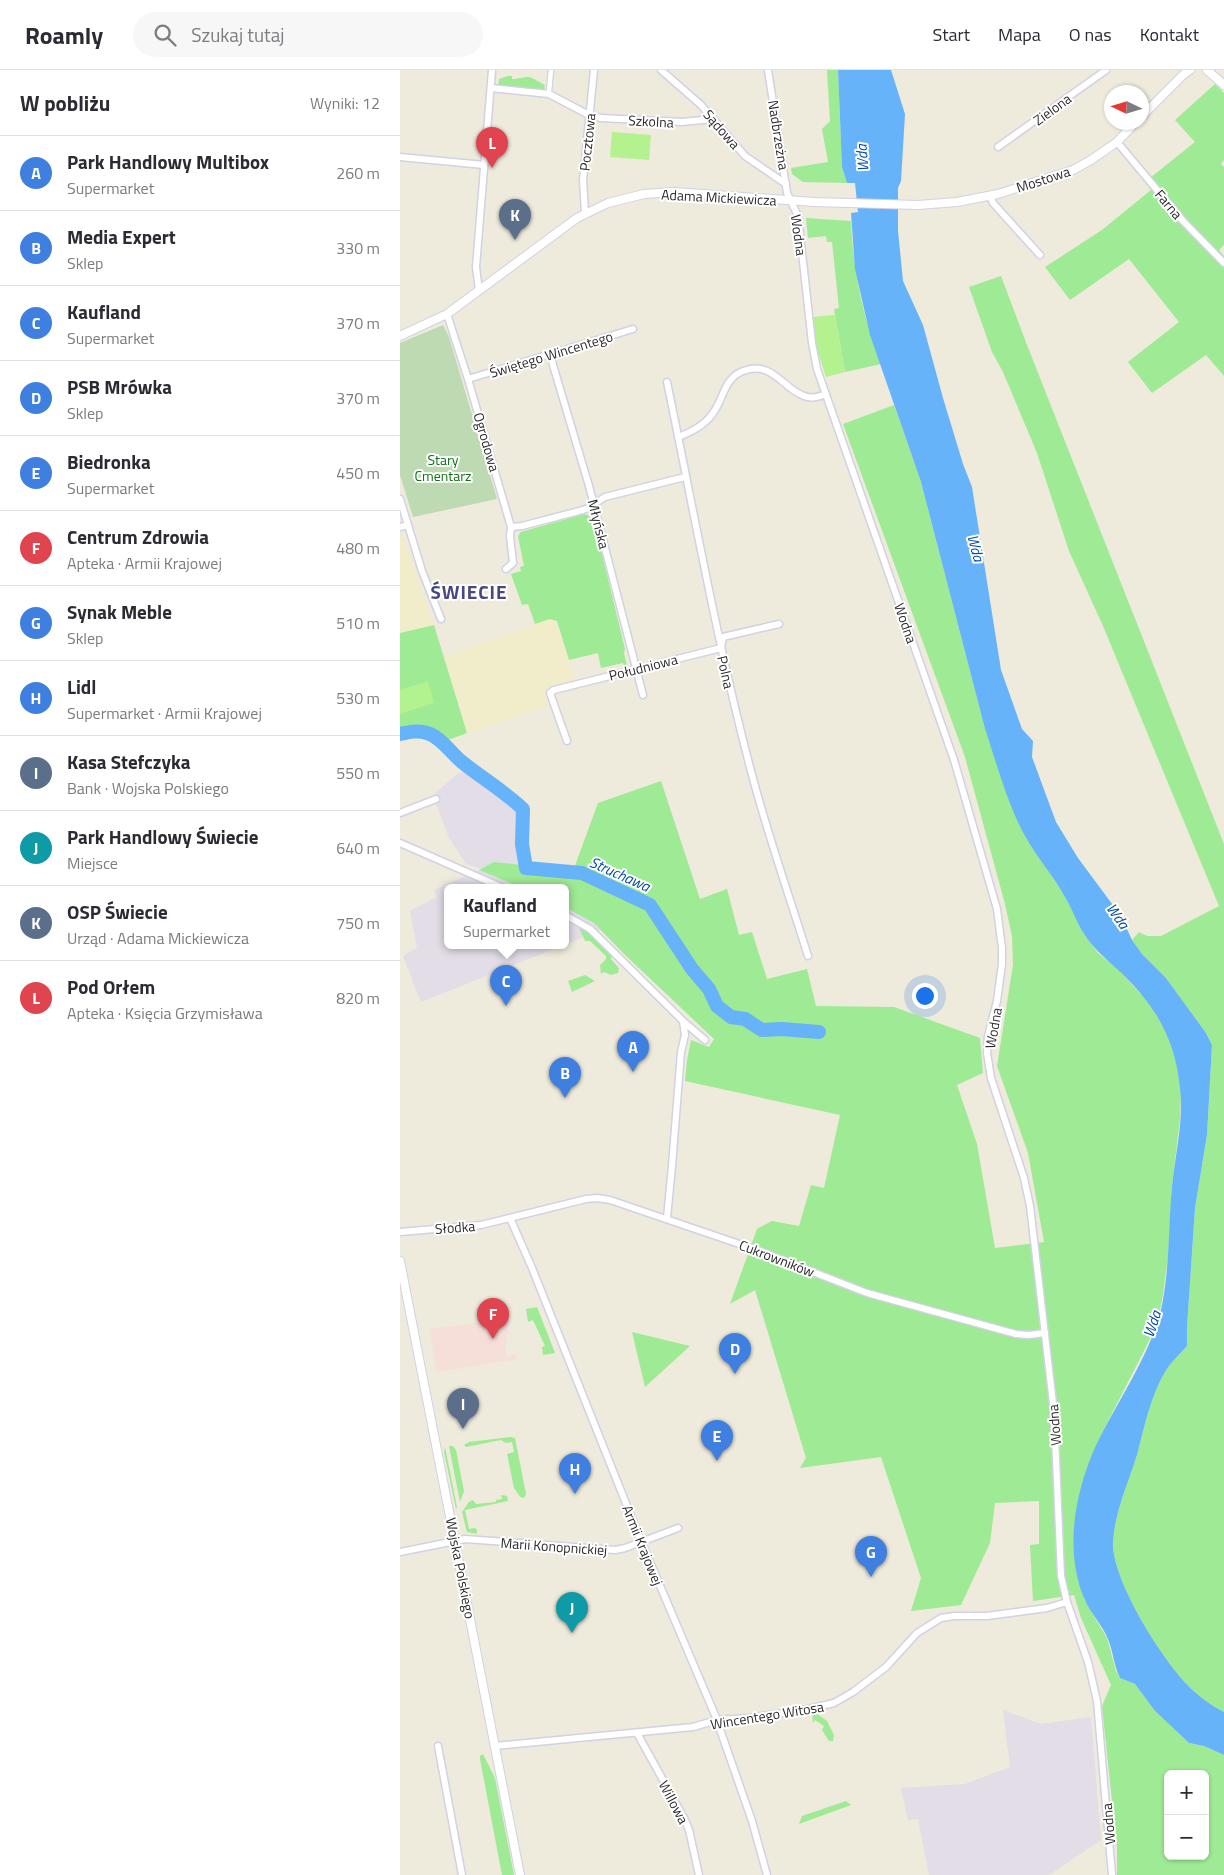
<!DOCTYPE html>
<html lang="pl">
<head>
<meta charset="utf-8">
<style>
	body { margin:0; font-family:"Titillium Web",sans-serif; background:#f7f7f7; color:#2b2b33 }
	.controls { position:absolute; right:15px; bottom:15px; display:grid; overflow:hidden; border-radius:8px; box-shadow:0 1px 4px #0004 }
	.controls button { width:45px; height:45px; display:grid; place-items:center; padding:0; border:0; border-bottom:1px solid #e1e1e2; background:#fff; color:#2b2b33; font:25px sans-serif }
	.compass { position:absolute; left:704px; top:15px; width:45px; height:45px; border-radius:50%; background:#fff; box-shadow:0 1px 4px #0004; rotate:274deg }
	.you { position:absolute; left:524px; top:925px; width:18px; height:18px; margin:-12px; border:4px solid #fff; border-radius:50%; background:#1a73e8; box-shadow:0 0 0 8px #1a73e833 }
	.badge { display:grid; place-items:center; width:32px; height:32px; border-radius:50%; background:#0f766e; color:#fff; font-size:16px; font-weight:700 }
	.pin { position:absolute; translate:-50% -41px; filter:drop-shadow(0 1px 2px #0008) }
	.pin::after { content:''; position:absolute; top:26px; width:18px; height:15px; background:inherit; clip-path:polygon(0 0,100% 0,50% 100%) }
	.popup { position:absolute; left:44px; top:814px; width:125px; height:65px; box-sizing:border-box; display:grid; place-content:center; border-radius:8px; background:#fff; filter:drop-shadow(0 1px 4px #0005); font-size:16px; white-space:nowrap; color:#7c7c81 }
	.popup b { font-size:19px; color:#2b2b33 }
	.popup::after { content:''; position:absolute; left:50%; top:100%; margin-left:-10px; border:10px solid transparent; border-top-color:#fff }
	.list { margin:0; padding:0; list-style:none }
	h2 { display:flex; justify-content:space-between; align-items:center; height:65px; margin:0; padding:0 20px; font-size:21px }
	h2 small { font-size:16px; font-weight:400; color:#7c7c81 }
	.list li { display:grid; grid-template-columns:32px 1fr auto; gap:15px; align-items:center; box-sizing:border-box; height:75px; padding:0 20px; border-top:1px solid #e1e1e2 }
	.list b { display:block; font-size:19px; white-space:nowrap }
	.list p { margin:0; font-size:16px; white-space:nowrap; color:#7c7c81 }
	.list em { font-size:16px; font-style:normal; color:#7c7c81 }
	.icon { flex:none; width:28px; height:28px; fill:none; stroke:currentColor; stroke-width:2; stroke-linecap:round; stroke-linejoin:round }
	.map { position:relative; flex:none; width:824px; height:1805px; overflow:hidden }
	header { display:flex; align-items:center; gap:30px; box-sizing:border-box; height:70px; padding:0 25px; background:#fff; border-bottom:1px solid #e1e1e2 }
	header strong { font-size:24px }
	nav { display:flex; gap:28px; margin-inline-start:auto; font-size:18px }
	.search { width:350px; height:45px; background:#f7f7f7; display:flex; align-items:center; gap:12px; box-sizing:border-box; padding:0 18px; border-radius:28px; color:#7c7c81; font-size:19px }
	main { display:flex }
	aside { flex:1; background:#fff }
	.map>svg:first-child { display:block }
	.industrial { fill:#e2dde6 }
	.education { fill:#f1edca }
	.medical { fill:#f6ded9 }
	.green { fill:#9fea94; fill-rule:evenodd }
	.cemetery { fill:#bddab2 }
	.pitch { fill:#b3f28f }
	.water { fill:#66b3f9 }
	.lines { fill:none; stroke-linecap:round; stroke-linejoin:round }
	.river { stroke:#66b3f9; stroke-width:14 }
	.pedestrian-casing { stroke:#d2d1e5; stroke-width:7 }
	.minor-casing { stroke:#d2d1e5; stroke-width:9 }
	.tertiary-casing { stroke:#d2d1e5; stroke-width:10 }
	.pedestrian { stroke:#fff; stroke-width:4.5 }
	.minor { stroke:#fff; stroke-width:6 }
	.tertiary { stroke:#fff; stroke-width:8 }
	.labels { text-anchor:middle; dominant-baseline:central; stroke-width:4; stroke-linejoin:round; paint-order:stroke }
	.street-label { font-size:14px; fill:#2b2b2b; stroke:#fff }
	.park-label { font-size:14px; fill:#147014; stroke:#fff }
	.water-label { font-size:15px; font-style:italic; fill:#014caa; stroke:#fff }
	.district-label { font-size:19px; font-weight:bold; letter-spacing:1px; fill:#494781; stroke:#fff }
</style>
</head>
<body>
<header>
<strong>Roamly</strong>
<div class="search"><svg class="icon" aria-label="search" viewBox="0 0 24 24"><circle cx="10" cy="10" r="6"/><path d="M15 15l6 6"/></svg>Szukaj tutaj</div>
<nav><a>Start</a><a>Mapa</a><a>O nas</a><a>Kontakt</a></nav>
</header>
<main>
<aside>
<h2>W pobliżu<small>Wyniki: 12</small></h2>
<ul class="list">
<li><span class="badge" style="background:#3f7fe0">A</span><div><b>Park Handlowy Multibox</b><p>Supermarket</p></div><em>260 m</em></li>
<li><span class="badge" style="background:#3f7fe0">B</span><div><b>Media Expert</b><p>Sklep</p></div><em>330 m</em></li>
<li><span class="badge" style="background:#3f7fe0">C</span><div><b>Kaufland</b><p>Supermarket</p></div><em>370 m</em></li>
<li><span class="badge" style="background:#3f7fe0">D</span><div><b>PSB Mrówka</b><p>Sklep</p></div><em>370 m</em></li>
<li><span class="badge" style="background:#3f7fe0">E</span><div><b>Biedronka</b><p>Supermarket</p></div><em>450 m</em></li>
<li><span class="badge" style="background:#e0444e">F</span><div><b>Centrum Zdrowia</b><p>Apteka · Armii Krajowej</p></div><em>480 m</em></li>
<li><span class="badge" style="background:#3f7fe0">G</span><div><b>Synak Meble</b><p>Sklep</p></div><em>510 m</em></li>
<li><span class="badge" style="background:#3f7fe0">H</span><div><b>Lidl</b><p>Supermarket · Armii Krajowej</p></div><em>530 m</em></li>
<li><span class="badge" style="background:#5c6f8a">I</span><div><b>Kasa Stefczyka</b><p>Bank · Wojska Polskiego</p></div><em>550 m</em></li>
<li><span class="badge" style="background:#0f9aa8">J</span><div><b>Park Handlowy Świecie</b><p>Miejsce</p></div><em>640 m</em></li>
<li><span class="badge" style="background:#5c6f8a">K</span><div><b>OSP Świecie</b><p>Urząd · Adama Mickiewicza</p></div><em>750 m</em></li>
<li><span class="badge" style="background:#e0444e">L</span><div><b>Pod Orłem</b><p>Apteka · Księcia Grzymisława</p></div><em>820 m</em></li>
</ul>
</aside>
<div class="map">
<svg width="824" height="1805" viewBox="0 0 824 1805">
	<rect width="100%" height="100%" fill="#eeeadc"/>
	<g class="industrial">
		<polygon points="66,700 92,716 121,741 122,800 94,802 66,794 49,768 33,725 57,704"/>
		<polygon points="79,800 120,817 47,817 47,875 165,875 165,837 187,848 201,860 21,932 3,886 17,878 10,841 37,827 34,820"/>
		<polygon points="603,1640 641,1654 691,1647 701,1770 649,1805 529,1805 518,1749 508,1750 501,1718 565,1714 610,1697"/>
	</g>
	<g class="education">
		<polygon points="0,466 3,466 34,555 0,563"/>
		<polygon points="150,549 157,551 175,608 145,621 149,635 67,663 44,587"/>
	</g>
	<polygon class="medical" points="109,1249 105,1282 108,1287 114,1284 118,1289 37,1302 29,1259"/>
	<g class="green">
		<polygon points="427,0 438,0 442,97 447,113 403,112 392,104 391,98 428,92 422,59 430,51"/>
		<path d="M108 6H112V9C118 9 125 7 129 7 134 8 140 13 145 15L144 20 98 16 99 9Z"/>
		<polygon points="815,14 824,23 824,90 821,94 824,97 824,175 819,180 824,186 824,306 806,285 752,323 728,292 779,252 729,189 670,230 645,197 702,160 751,120 745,112 795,72 775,50"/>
		<path d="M406 148 451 151C453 200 463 248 481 294L445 302 434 239 439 238 432 172H427L426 166 408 168Z"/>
		<path d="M601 206 627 275 824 774V1642C814 1637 804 1630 796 1623 767 1599 711 1510 713 1472 715 1441 728 1414 737 1385 744 1358 751 1325 765 1302 770 1293 780 1284 787 1276V1257L795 1138 807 1065 812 975 806 963 766 908 742 884 732 870 739 862 747 866H761L819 836 703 556 669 481 637 383 603 302 592 282 569 217Z"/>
		<path d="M494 335 521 412 585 659 611 733 627 769 665 826 683 863 698 883 717 898 749 933 767 963 776 991 781 1021 780 1049 772 1116 768 1186 763 1225 758 1250 749 1271 700 1367 684 1529 707 1568 716 1601 720 1608 735 1614 755 1641 789 1673 804 1676 824 1685V1805H717V1778L702 1636 711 1615 681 1548 674 1525 633 1531 630 1475 639 1474V1431L595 1433 590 1473 561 1535 511 1541 521 1508 481 1387 400 1398 406 1388 355 1220 330 1234 357 1159 372 1151 399 1156 411 1115 424 1118 440 1045 285 1011 287 990 291 970 309 977 314 969 224 884 194 853 165 837V817H120L79 800 94 792 173 801 198 733 261 711 300 829 327 819 339 865 352 862 367 909 407 899 416 936 494 937 580 968 583 1003 557 1015 577 1074 595 1178 644 1172 628 1083 597 996 613 895 612 866 605 834 565 687 443 354ZM768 1704H805V1786H768Z"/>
		<polygon points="184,444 190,446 198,477 202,484 225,579 224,583 227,595 224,596 223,593 201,598 198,583 169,590 157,551 150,549 135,554 128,534 122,535 111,504 121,501 120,497 124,496 118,466 121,462"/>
		<polygon points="34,555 67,663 48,670 28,660 0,657 0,563"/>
		<polygon points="179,857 192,865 212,885 211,889 219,898 218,903 211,905 204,902 201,904 200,895 206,889 206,886 190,871 185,871"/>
		<polygon points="185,905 195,911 172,922 168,911"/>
		<polygon points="137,1237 155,1283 143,1285 142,1277 145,1276 133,1250 128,1252 126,1239"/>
		<polygon points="232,1262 290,1276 245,1317"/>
		<polygon points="111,1367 115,1368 126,1424 124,1428 120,1427 114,1418 107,1384 114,1382 112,1372 106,1373 101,1370 66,1377 64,1375 69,1372"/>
		<polygon points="49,1376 53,1376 56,1380 64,1421 60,1432"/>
		<polygon points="45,1377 57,1437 56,1439 44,1382"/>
		<polygon points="101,1425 107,1426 108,1431 65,1440 69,1459 75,1458 77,1460 77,1464 67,1462 62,1442 69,1432 73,1430 76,1434 96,1432 96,1430 102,1429"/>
		<polygon points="412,1643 416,1643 427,1651 434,1665 433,1671 429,1671 422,1660 424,1656 415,1650 413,1653"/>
		<polygon points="83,1684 95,1708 114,1805 102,1805 80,1689 80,1686"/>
		<polygon points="446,1731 451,1735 399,1754 402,1746"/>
	</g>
	<polygon class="cemetery" points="43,255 49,267 97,429 13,447 0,405 0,273"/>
	<g class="pitch">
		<polygon points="212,62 251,65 249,90 210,87"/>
		<polygon points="435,245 445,302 426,307 416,276 413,247"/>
		<polygon points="28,611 34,633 0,644 0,620"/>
	</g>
	<path class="water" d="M438 0H491L505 44 501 111 498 118V161L503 211 523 255 543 328 563 394 572 417 601 600 622 659 633 671 632 687 656 752 678 788 721 846 732 870 742 884 766 908 806 963 812 975 807 1065 795 1138 787 1257V1276C780 1284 770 1293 765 1302 751 1325 744 1358 737 1385 728 1414 715 1441 713 1472 711 1510 767 1599 796 1623 804 1630 814 1637 824 1642V1685L804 1676 789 1673 755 1641 735 1614 720 1608C714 1596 713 1581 708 1569 702 1554 690 1543 684 1528 663 1478 676 1415 700 1367 719 1330 745 1291 758 1251 770 1212 768 1158 772 1117 775 1085 784 1051 780 1018 775 967 754 933 716 898 704 887 693 878 684 864 677 853 672 839 665 827 654 807 639 790 628 771 609 740 597 694 585 659L521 412 470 265 455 199 451 143 458 142 455 113H447L442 97Z"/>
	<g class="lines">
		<path class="river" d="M0 664C9 662 18 660 27 663 41 667 51 683 62 692 82 708 104 721 123 739L122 774 126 798 182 803 250 835 292 899 309 919 317 936 331 947 345 949 362 960 382 959 419 962"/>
		<defs>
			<polyline id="pedestrian" points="149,21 151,0"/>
			<g id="minor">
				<polyline points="261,0 301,35 345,86 386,114"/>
				<polyline points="368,0 387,123 398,146 412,273 417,299 554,690 597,839 602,878 602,894 597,931 588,966 587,983 591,1008 624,1108 630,1136 654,1342 661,1506 667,1532 688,1592 697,1631 712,1805"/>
				<polyline points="91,18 149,24 189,45 201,48 282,52 313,49"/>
				<polyline points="717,72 783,151 824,193"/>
				<polyline points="598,77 706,0"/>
				<polyline points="0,87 84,95"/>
				<polyline points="590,126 593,133 640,185"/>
				<polyline points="185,143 183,110 194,0"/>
				<polyline points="79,221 76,197 92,0"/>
				<polyline points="47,244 68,309 111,457 110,466 113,493 106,499"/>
				<polyline points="150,285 189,416 243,625"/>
				<polyline points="68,309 233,259"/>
				<path d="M267 312C294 442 317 573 351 701 367 763 389 825 408 886"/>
				<path d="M278 367C292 362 307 354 315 340 324 326 325 308 343 301 372 290 382 318 404 326 411 329 419 327 426 324"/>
				<polyline points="0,429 22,501 41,549"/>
				<polyline points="0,457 8,455"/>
				<polyline points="111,457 122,456 183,440 188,438 205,427 285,407"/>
				<polyline points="167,671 150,623 154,620 321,578 323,567 379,554"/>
				<polyline points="0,743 36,729"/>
				<polyline points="0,773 101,817"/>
				<polyline points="165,845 190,859 283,951 285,965 281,982 272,1096 267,1148"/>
				<polyline points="284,952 305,970"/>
				<polyline points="110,1148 132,1198 241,1471 315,1645 352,1751 367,1805"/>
				<polyline points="0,1162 81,1155 186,1129 197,1128 210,1130 354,1179 467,1223 616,1264 629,1265 645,1263"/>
				<polyline points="0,1482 65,1469 215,1480 225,1478 278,1458"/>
				<polyline points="237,1663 284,1748 289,1760 299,1805"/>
				<polyline points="38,1676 62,1805"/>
				<polyline points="94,1676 293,1657 317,1650 348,1648 404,1640 434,1633 453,1622 486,1597 517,1563 541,1548 554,1546 587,1546 647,1538 667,1532"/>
			</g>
			<g id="tertiary">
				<polyline points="807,0 824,15"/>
				<polyline points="742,46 784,4 790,0"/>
				<polyline points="0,266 47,244 177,148 208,133 244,124 274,122 414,132 518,135 557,132 598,124 673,100 691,90 717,72 736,52"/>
				<polyline points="0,1191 120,1805"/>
			</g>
		</defs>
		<use href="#pedestrian" class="pedestrian-casing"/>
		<use href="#minor" class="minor-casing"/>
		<use href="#tertiary" class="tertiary-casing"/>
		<use href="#pedestrian" class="pedestrian"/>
		<use href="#minor" class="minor"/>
		<use href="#tertiary" class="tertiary"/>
	</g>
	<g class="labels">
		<g class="street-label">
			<text transform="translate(652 39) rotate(-36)">Zielona</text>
			<text transform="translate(251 51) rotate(3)">Szkolna</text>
			<text transform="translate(322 59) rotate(49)">Sądowa</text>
			<text transform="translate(379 65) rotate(81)">Nadbrzeżna</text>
			<text transform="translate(187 72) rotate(-84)">Pocztowa</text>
			<text transform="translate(643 109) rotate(-18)">Mostowa</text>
			<text transform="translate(319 127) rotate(3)">Adama Mickiewicza</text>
			<text transform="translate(769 134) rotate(50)">Farna</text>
			<text transform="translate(399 165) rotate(82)">Wodna</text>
			<text transform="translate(151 284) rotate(-17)">Świętego Wincentego</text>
			<text transform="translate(87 372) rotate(74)">Ogrodowa</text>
			<text transform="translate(199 454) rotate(76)">Młyńska</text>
			<text transform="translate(506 553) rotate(71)">Wodna</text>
			<text transform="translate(243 597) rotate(-14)">Południowa</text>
			<text transform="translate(326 602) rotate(77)">Polna</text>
			<text transform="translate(593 958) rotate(-80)">Wodna</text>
			<text transform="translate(55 1157) rotate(-4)">Słodka</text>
			<text transform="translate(377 1188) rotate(21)">Cukrowników</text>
			<text transform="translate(654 1355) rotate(-94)">Wodna</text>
			<text transform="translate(243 1475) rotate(68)">Armii Krajowej</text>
			<text transform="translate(154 1476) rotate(4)">Marii Konopnickiej</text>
			<text transform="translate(61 1498) rotate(79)">Wojska Polskiego</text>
			<text transform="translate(367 1645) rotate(-9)">Wincentego Witosa</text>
			<text transform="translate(274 1732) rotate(62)">Willowa</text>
			<text transform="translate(708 1754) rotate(-95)">Wodna</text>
		</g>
		<g class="park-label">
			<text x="43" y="389">Stary<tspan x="43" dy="16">Cmentarz</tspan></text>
		</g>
		<g class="water-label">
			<text transform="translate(462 88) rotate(-94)">Wda</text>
			<text transform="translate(576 478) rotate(75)">Wda</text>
			<text transform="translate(220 804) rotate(24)">Struchawa</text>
			<text transform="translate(718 846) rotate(55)">Wda</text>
			<text transform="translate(752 1254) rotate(-72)">Wda</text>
		</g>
		<g class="district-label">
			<text x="69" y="521">ŚWIECIE</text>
		</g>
	</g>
</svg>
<div class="controls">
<button>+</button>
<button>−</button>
</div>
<svg class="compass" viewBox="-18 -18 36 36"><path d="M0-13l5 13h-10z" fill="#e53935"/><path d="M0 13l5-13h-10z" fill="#7c7c81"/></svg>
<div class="you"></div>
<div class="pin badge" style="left:233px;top:1002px;background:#3f7fe0">A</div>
<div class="pin badge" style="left:165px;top:1028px;background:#3f7fe0">B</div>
<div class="pin badge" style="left:106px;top:936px;background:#3f7fe0">C</div>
<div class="popup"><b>Kaufland</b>Supermarket</div>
<div class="pin badge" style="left:335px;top:1304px;background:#3f7fe0">D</div>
<div class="pin badge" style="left:317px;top:1391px;background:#3f7fe0">E</div>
<div class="pin badge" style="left:93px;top:1269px;background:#e0444e">F</div>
<div class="pin badge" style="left:471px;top:1507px;background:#3f7fe0">G</div>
<div class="pin badge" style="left:175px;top:1424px;background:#3f7fe0">H</div>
<div class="pin badge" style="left:63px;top:1359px;background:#5c6f8a">I</div>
<div class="pin badge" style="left:172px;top:1563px;background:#0f9aa8">J</div>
<div class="pin badge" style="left:115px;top:170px;background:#5c6f8a">K</div>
<div class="pin badge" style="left:92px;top:98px;background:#e0444e">L</div>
</div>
</main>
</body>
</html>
